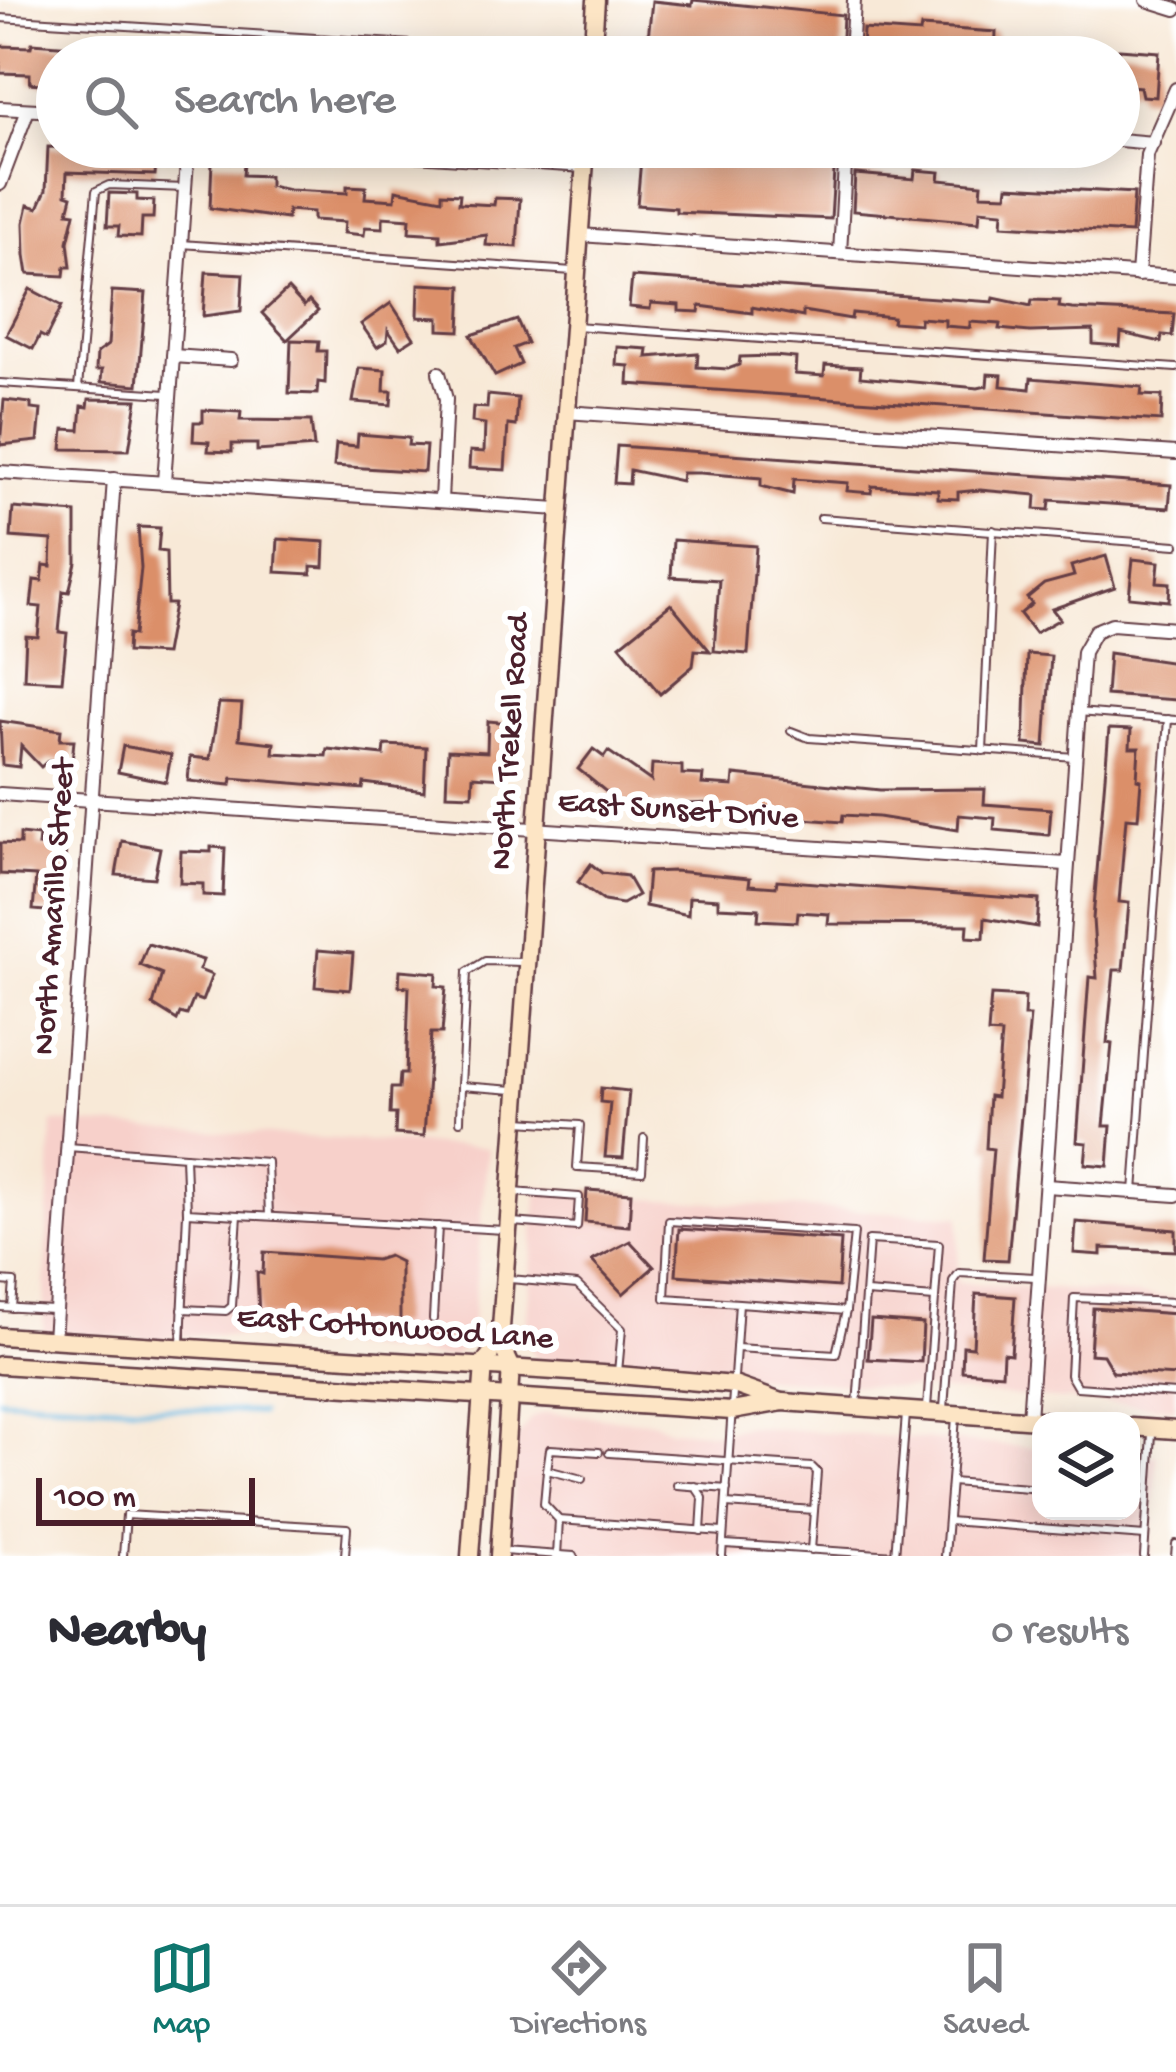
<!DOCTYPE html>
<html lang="en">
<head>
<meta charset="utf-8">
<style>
	body { margin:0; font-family:"Gochi Hand",sans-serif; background:#f7f7f7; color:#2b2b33 }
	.controls { position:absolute; right:36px; bottom:36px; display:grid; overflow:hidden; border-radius:24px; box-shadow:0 6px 30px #0003 }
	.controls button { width:108px; height:108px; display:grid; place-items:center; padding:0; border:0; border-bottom:3px solid #e1e1e2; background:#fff; color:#2b2b33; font:60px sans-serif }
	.scale { position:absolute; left:36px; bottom:30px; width:219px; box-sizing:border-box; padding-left:12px; border:6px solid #4a1f2b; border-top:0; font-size:33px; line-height:42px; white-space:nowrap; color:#4a1f2b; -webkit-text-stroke:9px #fff; paint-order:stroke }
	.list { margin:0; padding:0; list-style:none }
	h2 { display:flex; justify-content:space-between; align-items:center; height:156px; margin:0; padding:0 48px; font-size:51px }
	h2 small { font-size:39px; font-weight:400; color:#7c7c81 }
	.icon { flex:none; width:66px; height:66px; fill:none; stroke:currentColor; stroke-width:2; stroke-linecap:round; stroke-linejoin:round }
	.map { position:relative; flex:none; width:1176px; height:1556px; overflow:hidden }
	.search { position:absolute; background:#fff; box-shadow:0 6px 30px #0003; left:36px; right:36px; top:36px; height:132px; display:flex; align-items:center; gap:30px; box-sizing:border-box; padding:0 42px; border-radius:66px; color:#7c7c81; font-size:45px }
	.sheet { height:348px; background:#fff }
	nav { display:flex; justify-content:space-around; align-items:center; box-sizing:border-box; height:168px; border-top:3px solid #e1e1e2; background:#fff; font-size:33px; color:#7c7c81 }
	nav a { display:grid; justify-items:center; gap:6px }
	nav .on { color:#0f766e }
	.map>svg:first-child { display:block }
	.built { fill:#f7d0ca }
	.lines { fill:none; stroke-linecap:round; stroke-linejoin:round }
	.stream { stroke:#69bce5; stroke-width:4.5 }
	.building { fill:#db8f69 }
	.service-casing { stroke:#643d45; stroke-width:10 }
	.minor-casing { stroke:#643d45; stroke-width:16 }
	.secondary-casing { stroke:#643d45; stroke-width:21 }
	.service { stroke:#fff; stroke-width:6 }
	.minor { stroke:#fff; stroke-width:12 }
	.secondary { stroke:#fde5c5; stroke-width:16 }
	.labels { text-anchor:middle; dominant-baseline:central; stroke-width:12; stroke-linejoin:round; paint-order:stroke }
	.street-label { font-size:33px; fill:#4a1f2b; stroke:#fff }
</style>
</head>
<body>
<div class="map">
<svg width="1176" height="1556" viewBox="0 0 1176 1556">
	<rect width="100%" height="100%" fill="#fff"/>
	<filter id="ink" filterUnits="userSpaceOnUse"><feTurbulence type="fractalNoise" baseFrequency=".00833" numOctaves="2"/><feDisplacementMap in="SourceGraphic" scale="24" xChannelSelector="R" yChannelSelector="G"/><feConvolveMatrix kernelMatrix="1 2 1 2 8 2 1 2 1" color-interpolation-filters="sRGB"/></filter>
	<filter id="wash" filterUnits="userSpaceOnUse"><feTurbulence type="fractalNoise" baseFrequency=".004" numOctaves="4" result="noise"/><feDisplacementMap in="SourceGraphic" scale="48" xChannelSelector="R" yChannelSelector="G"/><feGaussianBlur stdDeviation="2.7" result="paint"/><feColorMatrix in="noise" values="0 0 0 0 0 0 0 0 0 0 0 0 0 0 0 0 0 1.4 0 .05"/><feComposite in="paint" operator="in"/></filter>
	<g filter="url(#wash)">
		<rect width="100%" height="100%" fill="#f8e9d7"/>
		<g class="built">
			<polygon points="52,1122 488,1148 470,1343 452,1356 439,1357 265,1338 201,1334 154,1339 43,1332"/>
			<polygon points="538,1187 660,1200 960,1216 957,1282 1176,1298 1176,1408 547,1362 536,1357 525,1338"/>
			<polygon points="546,1413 652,1421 670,1429 718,1433 745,1426 1041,1448 1041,1511 1131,1511 1131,1455 1157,1456 1150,1556 509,1556 517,1439 531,1418"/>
		</g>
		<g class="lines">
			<polyline class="stream" points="0,1399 261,1413"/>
		</g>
		<g id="blocks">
			<g class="building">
				<polygon points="693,0 843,15 841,57 646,57 652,1 692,5"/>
				<polygon points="921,27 996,32 995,57 862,55 863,29 920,33"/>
				<polygon points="32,43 98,48 98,57 57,57 53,85 30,83 30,74 0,73 0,46 31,47"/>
				<polygon points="1032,43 1099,48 1099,57 1031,57"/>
				<polygon points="1119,49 1159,52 1156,97 1142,96 1140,87 1119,85"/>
				<polygon points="48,147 157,152 155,175 67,172 66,194 72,196 68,212 75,213 68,242 71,267 65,267 64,276 28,274 25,255 24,223 28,205 38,208 46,190"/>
				<polygon points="642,147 835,155 831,219 676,212 676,208 637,205"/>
				<polygon points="212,162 244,163 243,175 269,176 269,186 289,190 347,193 347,186 366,187 365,198 395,200 396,190 442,199 442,193 460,194 459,203 494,205 495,198 520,199 517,247 486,245 487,235 440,241 440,234 409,232 410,219 383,217 383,228 365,227 364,235 344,233 345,222 313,220 313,212 288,210 287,219 210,208"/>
				<polygon points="915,170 940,172 939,180 982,184 981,194 1007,195 1008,186 1134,193 1131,233 1002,225 1003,212 980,210 979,222 853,211 855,174 914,179"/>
				<polygon points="109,193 137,194 137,200 154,201 153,218 142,218 141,237 118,236 119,226 107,226"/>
				<polygon points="206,272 243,274 241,311 203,316"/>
				<polygon points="632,277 993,302 994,298 1031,306 1032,300 1060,301 1059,307 1072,309 1174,314 1172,336 1162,335 1161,342 1121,333 1120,346 1093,344 1093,330 1030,332 999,329 1000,324 970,322 970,328 945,326 945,320 920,318 920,324 892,322 893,317 852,313 851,319 803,311 803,317 752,307 752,313 700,306 699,312 679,311 679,305 651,303 650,309 629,307"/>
				<polygon points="419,284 462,286 460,331 439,330 439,318 418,317"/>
				<polygon points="30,289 62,306 46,338 40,335 33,349 6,335"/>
				<polygon points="288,289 304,306 309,301 318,311 287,340 262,313"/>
				<polygon points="112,291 146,293 138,385 101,382 102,370 96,370 97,353 108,345"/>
				<polygon points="391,303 414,338 400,347 388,330 387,341 377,347 361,324"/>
				<polygon points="517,320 527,343 514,348 521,364 495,376 471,335"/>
				<polygon points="291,340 319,341 318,351 326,351 325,383 318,382 317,394 289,393"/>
				<polygon points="617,347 648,349 647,357 698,353 697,367 728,369 739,365 740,357 774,356 796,358 795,374 824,376 825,365 861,367 860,377 978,388 987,386 988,374 1002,375 1001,386 1030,389 1031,378 1142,387 1141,395 1162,396 1161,421 628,384 629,366 616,365"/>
				<polygon points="359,368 385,370 384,391 392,391 391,405 353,402"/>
				<polygon points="488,395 518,398 516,426 508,425 505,470 469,468 470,451 484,452 485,424 472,422 473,407 487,408"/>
				<polygon points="89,399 137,400 129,450 62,449 64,429 80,430 82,406 88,407"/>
				<polygon points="4,400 31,403 31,409 41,410 38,441 0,445"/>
				<polygon points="203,410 241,412 240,420 311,421 314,447 257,451 257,444 232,444 232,452 208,451 209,442 193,441 194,422 203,422"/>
				<polygon points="358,434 409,438 408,445 426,446 424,472 334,466 336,444 357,446"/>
				<polygon points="617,446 1171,485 1169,508 1050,500 1049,510 1035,509 1036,495 980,490 958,492 958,499 938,498 938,490 872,486 871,493 847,491 848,483 794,479 793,494 761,486 761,478 700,473 682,473 681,481 630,470 629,484 614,483"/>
				<polygon points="13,508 76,513 76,562 69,592 63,591 59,632 67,633 62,681 24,679 26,636 38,637 41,607 31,606 34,580 42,581 44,565 51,566 52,540 11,537"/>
				<polygon points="138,527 160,528 158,551 166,552 167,604 174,604 165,654 127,652 128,634 134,635 141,568"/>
				<polygon points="278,539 325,542 324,567 311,566 311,574 276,572"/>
				<polygon points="673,540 756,546 748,654 714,651 719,580 671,577"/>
				<polygon points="1106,556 1115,587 1052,609 1060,619 1035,633 1020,614 1032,604 1027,598 1044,584 1074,576 1071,566"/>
				<polygon points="1133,559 1159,562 1157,582 1170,583 1169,601 1129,597"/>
				<polygon points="671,604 710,651 695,650 693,666 660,694 620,645"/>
				<polygon points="1109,653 1176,663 1176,700 1106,695"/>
				<polygon points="1027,654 1051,656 1045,746 1024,744"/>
				<polygon points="219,703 242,704 239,739 274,743 273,753 326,756 327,749 384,755 385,745 426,747 424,791 364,783 363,789 232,778 231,785 188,781 190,757 210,759"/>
				<polygon points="0,721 61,730 60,740 74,740 72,762 49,760 41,767 21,746 19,767 2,765"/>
				<polygon points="488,721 511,723 502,778 473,776 472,795 446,794 448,750 487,752"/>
				<polygon points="1109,729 1131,730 1130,748 1139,748 1137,779 1141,780 1138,819 1126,818 1119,902 1129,903 1123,970 1114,970 1107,1043 1112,1044 1104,1126 1111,1126 1108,1166 1085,1164 1087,1143 1077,1142 1089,977 1097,978 1093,919"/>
				<polygon points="123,746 171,755 166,782 118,772"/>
				<polygon points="593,749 604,757 608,751 651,781 652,764 682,766 682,774 703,775 702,784 733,786 734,775 880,790 985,789 984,804 1051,809 1049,835 994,830 995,818 959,815 958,830 878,817 843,815 842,822 791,818 791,813 736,814 737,809 710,807 710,803 635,806 631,812 578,769"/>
				<polygon points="20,834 39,836 38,846 66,848 64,872 54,871 58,912 33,910 36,876 0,874 0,843 20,844"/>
				<polygon points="122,841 160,848 154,878 116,875"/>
				<polygon points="211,847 225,848 223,896 203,895 203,884 180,883 181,851 211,852"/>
				<polygon points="591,864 602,873 627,876 638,895 622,904 604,901 578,882"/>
				<polygon points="674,871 750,878 749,885 776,887 777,880 1039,900 1037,927 985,918 984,938 967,937 968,925 828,924 829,914 798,912 797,922 758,920 759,909 718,907 718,899 689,897 688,915 645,906 648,872"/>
				<polygon points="148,944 203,960 199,970 212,975 202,1001 194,998 187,1015 180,1013 177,1020 153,1005 162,974 140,965"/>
				<polygon points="318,950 353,953 350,990 315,987"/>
				<polygon points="400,970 437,973 436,986 446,987 442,1033 431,1033 424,1136 395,1134 396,1114 390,1114 391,1088 399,1088 400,1074 406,1074 409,987 399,986"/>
				<polygon points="991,995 1025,997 1024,1016 1030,1016 1008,1260 984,1259 993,1149 986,1148 989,1096 996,1097 1001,1034 988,1033"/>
				<polygon points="601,1088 629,1091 623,1158 605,1157 610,1103 600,1102"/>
				<polygon points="587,1190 631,1193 629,1226 585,1222"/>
				<polygon points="1076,1222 1176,1230 1176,1251 1101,1248 1101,1255 1074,1253"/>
				<polygon points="679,1229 841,1240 838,1287 676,1275"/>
				<polygon points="630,1241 654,1267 623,1294 592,1261"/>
				<polygon points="264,1252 376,1260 388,1256 400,1262 400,1325 259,1316 257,1272 263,1274"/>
				<polygon points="976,1294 1015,1297 1011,1354 1003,1353 1002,1374 962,1371 963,1346 973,1347"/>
				<polygon points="1093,1308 1176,1314 1176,1376 1113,1372 1103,1355 1090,1354"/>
				<polygon points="871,1320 923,1324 921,1362 868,1359"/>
			</g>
		</g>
	</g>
	<g filter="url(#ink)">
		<use href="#blocks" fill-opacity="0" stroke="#643d45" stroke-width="3"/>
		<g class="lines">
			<defs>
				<g id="service">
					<polyline points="0,18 588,55"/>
					<polyline points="181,244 573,271"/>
					<polyline points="575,326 1176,368"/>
					<polyline points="0,383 167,394"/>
					<polyline points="78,388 96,191 109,185 185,188"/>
					<polyline points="821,518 1176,545"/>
					<polyline points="1078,712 1176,720"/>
					<polyline points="791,731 809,738 1075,757"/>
					<polyline points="983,751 993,530"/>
					<polyline points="514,1090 461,1086 467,972 485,961 522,962"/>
					<polyline points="460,1121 461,1086"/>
					<polyline points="519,1121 580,1125 577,1167 642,1171 644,1138"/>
					<polyline points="68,1147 185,1156 187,1212 504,1230"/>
					<polyline points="185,1156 267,1162 269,1216"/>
					<polyline points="1134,1192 1168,719"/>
					<polyline points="512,1222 577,1227 579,1197 513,1192"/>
					<polyline points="510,1279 577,1285 622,1329 618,1372"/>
					<polyline points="0,1281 14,1282 12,1308"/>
					<polyline points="866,1293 935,1298"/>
					<polyline points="1176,1302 1074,1298 1070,1375 1077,1387 1176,1394"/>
					<polyline points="0,1307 53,1310"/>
					<polyline points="182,1309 226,1311 232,1306 238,1215"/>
					<polyline points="433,1319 438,1226"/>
					<polyline points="181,1343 187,1212"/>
					<polyline points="736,1348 836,1354 846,1311"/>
					<polyline points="857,1406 869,1240 939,1244 927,1408"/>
					<polyline points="944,1409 953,1281 959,1273 1035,1277"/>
					<polyline points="609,1453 812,1467 817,1472 811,1550"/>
					<polyline points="547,1470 544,1504 559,1520"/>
					<polyline points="582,1479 547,1470 550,1449 599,1452"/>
					<polyline points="951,1482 1041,1489"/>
					<polyline points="677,1485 727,1489"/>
					<polyline points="695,1486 703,1498 701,1531"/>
					<polyline points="1131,1496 1148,1497"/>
					<polyline points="726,1504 814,1510"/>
					<polyline points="948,1521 1145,1536"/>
					<polyline points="725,1544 895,1555"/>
					<polyline points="503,1551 574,1556"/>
					<polyline points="123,1556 126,1515 347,1528 345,1556"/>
					<polyline points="557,1556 559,1520 723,1532"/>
					<polyline points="722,1556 739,1303 846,1311 854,1233 669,1221 665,1298 739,1303"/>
					<polyline points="895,1556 906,1414"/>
					<polyline points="945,1556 956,1417"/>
					<polyline points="1144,1556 1152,1434"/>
					<polyline points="1175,1556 1176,1544"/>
				</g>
				<g id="minor">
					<polyline points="1147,0 1176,9"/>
					<polyline points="851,57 854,0"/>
					<polyline points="0,108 57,111"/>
					<polyline points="1119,140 1153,143"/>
					<polyline points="290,147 584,166"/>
					<polyline points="0,184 28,110"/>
					<polyline points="580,235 1176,277"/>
					<polyline points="840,253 846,147"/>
					<polyline points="1138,275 1147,155 1176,89"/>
					<polyline points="173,356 231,360"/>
					<polyline points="439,373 446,399 441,500"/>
					<polyline points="565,412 1176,453"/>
					<polyline points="0,472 558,509"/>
					<polyline points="164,482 188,147"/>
					<polyline points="0,794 1066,864"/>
					<polyline points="1046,1186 1176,1195"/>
					<polyline points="54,1339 114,479"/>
					<polyline points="1029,1419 1083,652 1095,631 1112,624 1176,629"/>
				</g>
				<g id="secondary">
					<polyline points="592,57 596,0"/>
					<polyline points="0,1336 618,1375 734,1385 781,1402"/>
					<polyline points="0,1365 732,1411 783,1402 1051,1421"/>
					<polyline points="1131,1427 1176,1430"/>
					<polyline points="470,1556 484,1364 490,1355"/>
					<polyline points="499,1556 511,1366 500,1342 586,147"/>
				</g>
			</defs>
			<use href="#service" class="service-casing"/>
			<use href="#minor" class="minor-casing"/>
			<use href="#secondary" class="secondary-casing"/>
			<use href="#service" class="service"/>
			<use href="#minor" class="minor"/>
			<use href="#secondary" class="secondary"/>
		</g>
	</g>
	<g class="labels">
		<g class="street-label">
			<text transform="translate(512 742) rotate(-86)">North Trekell Road</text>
			<text transform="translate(678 812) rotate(4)">East Sunset Drive</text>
			<text transform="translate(56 907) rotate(-86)">North Amarillo Street</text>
			<text transform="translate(395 1330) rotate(4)">East Cottonwood Lane</text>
		</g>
	</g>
</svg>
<div class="controls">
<button><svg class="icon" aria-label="layers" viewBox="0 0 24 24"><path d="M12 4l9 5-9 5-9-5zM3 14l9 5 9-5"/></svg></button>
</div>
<div class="scale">100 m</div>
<div class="search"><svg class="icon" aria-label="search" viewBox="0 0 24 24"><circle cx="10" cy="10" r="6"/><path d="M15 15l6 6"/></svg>Search here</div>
</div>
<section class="sheet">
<h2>Nearby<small>0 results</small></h2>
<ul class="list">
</ul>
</section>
<nav>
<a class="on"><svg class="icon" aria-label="map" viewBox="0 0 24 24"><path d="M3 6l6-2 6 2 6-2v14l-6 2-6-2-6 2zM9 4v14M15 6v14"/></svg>Map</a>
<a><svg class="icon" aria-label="directions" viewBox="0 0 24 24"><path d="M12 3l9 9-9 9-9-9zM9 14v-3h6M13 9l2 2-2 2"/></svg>Directions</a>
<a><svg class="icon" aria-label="saved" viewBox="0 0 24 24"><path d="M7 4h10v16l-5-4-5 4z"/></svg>Saved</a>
</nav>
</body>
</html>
